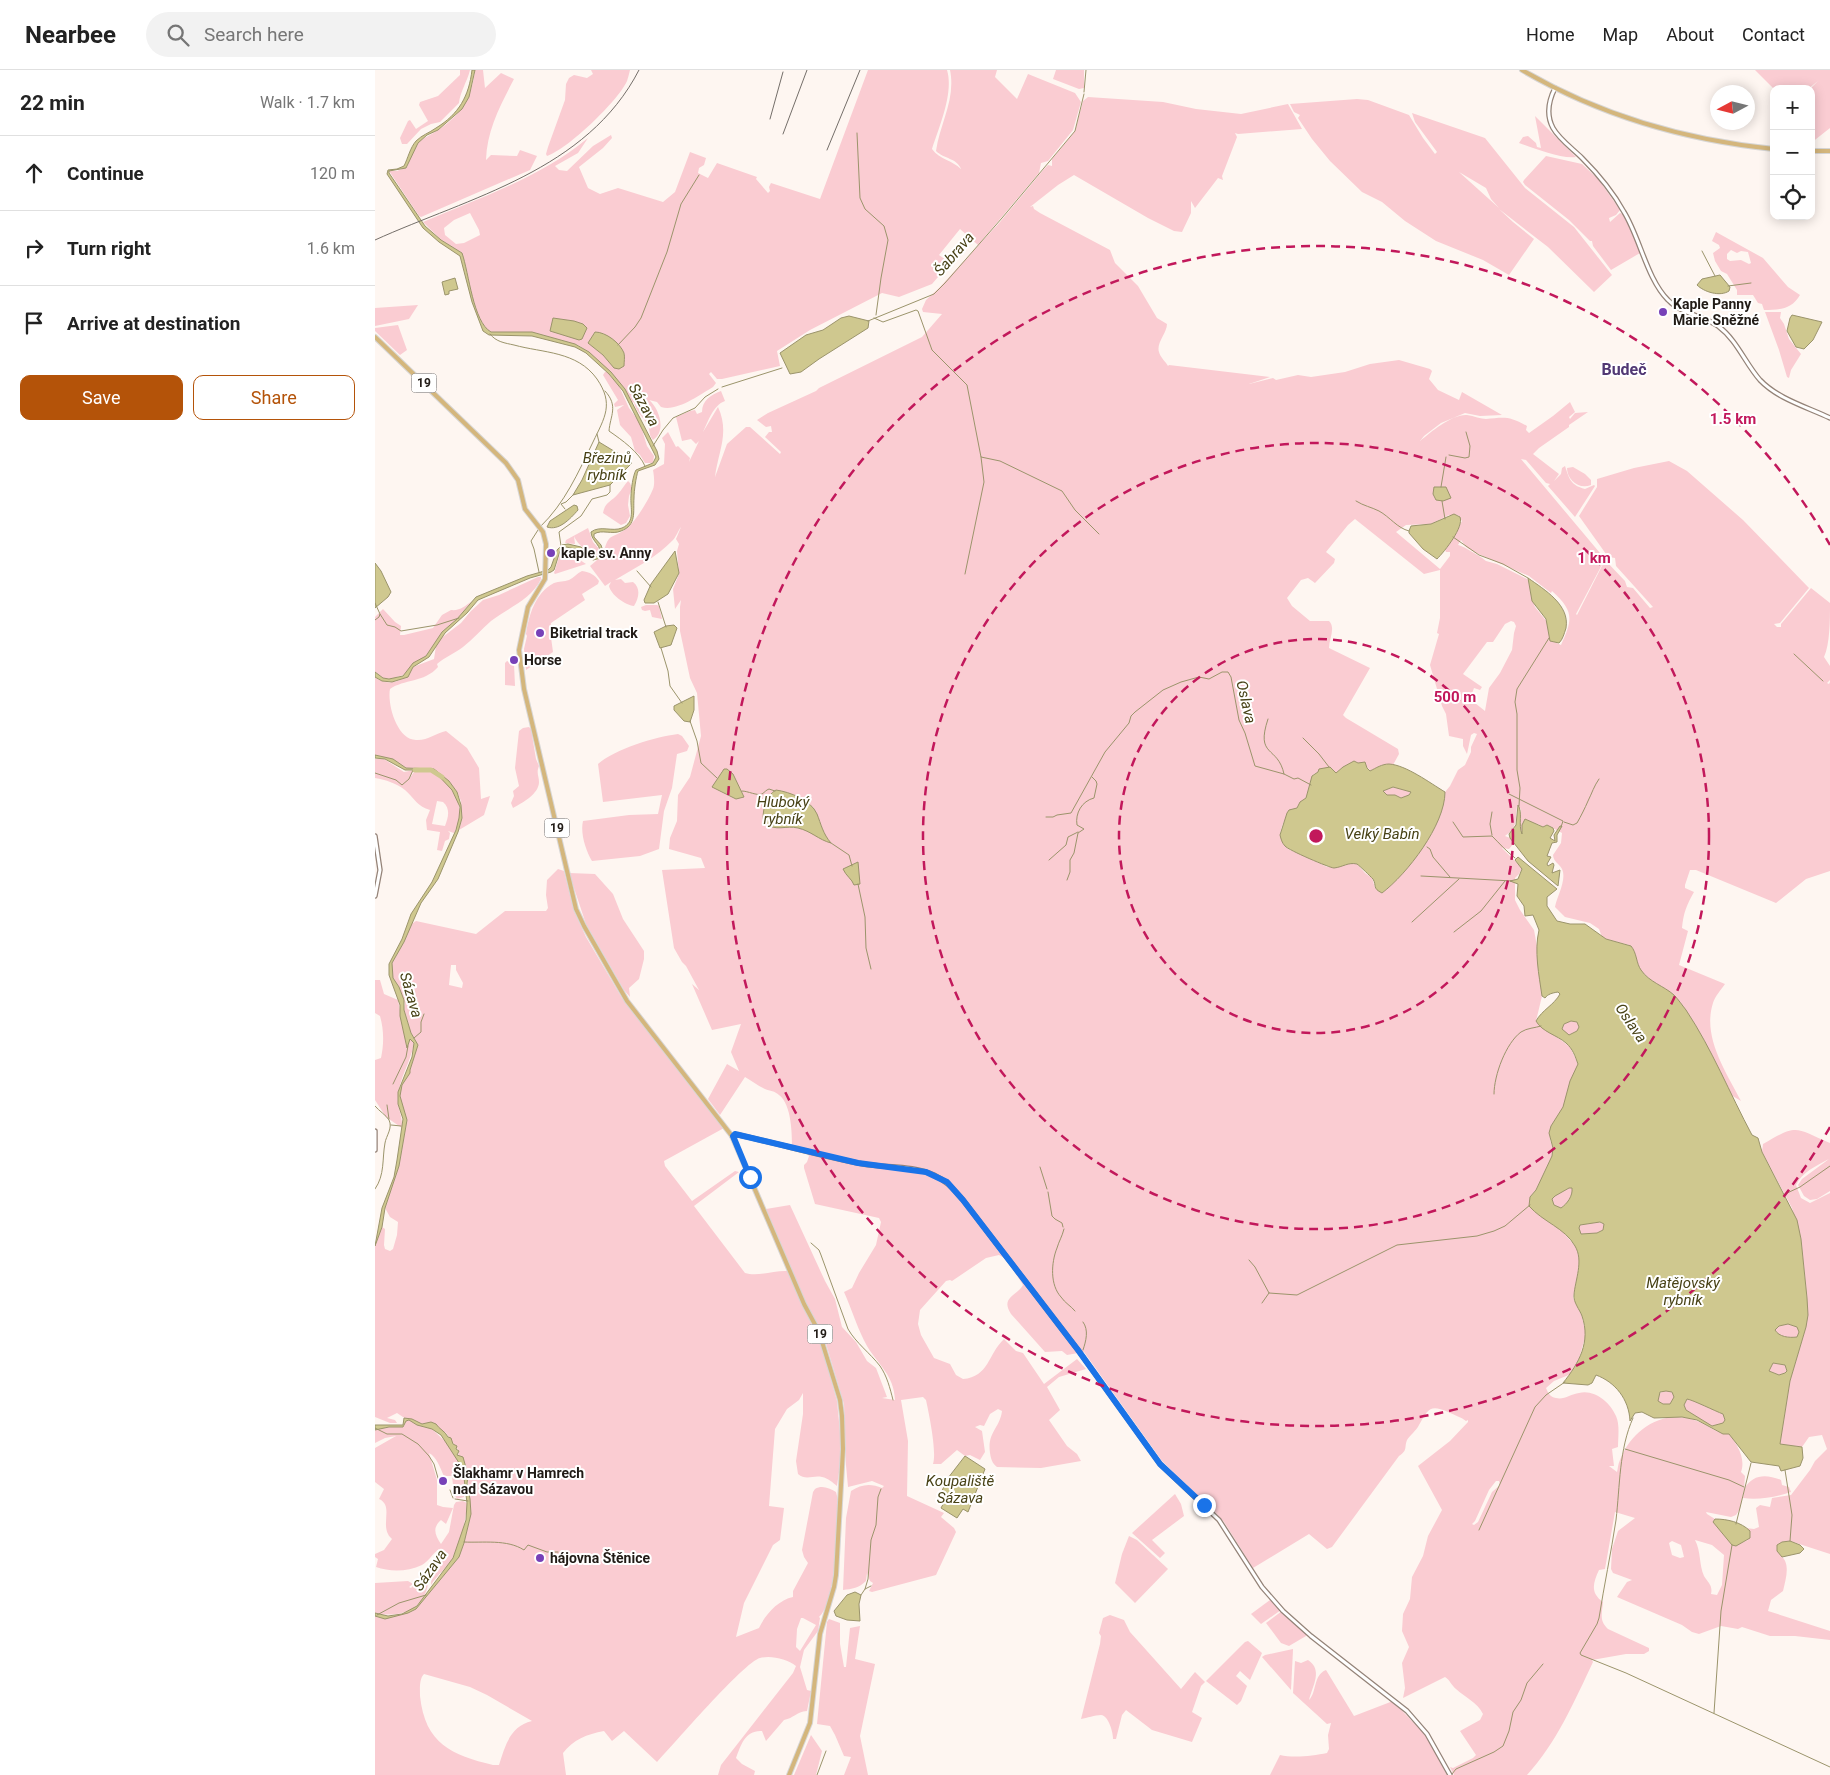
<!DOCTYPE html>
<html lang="en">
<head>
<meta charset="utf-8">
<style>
	body { margin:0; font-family:Roboto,sans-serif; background:#f2f2f2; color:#222 }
	.controls { position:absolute; right:15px; top:15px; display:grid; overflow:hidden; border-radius:10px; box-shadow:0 2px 12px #0003 }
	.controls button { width:45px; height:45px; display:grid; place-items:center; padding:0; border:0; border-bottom:1px solid #e0e0e0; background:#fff; color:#222; font:25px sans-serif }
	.compass { position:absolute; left:1335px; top:15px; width:45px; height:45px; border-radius:50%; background:#fff; box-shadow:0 2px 12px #0003; rotate:263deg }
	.stop { position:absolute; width:15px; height:15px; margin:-11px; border:4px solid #1a73e8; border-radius:50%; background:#fff }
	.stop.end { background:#1a73e8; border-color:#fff; box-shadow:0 1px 5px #0008 }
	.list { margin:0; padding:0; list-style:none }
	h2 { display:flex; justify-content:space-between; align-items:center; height:65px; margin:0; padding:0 20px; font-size:21px }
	h2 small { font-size:16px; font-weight:400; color:#767676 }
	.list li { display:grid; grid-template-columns:32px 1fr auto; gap:15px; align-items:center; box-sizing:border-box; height:75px; padding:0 20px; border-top:1px solid #e0e0e0 }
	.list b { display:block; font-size:19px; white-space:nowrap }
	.list em { font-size:16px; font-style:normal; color:#767676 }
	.actions { display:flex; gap:10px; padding:15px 20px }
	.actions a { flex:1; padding:11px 0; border:1px solid #b45309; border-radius:10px; text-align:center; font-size:18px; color:#b45309 }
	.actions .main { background:#b45309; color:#fff }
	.icon { flex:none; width:28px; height:28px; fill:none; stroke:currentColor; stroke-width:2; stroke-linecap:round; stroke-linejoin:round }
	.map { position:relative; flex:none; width:1455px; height:1705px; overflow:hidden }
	header { display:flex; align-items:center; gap:30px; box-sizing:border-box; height:70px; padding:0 25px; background:#fff; border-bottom:1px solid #e0e0e0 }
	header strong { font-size:24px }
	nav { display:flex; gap:28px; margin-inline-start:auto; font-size:18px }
	.search { width:350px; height:45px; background:#f2f2f2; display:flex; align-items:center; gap:12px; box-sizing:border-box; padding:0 18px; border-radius:28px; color:#767676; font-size:19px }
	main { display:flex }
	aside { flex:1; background:#fff }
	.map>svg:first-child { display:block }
	.green { fill:#faccd2; fill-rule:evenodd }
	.water { fill:#cfc88f; stroke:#9b946b; fill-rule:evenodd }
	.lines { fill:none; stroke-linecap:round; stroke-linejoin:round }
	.stream { stroke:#9b946b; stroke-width:1 }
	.river { stroke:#cfc88f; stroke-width:5 }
	.minor-casing { stroke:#948378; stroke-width:5.5 }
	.major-casing { stroke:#d7d6d5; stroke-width:6 }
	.minor { stroke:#fff; stroke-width:3 }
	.major { stroke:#d4b67c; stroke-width:4 }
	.rail { stroke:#746e69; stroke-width:1 }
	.route { stroke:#1a73e8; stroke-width:6 }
	.ring { fill:none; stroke:#c2185b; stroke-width:2.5; stroke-dasharray:9 6 }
	.poi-dot { fill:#7741b8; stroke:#fff; stroke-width:2 }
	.labels { text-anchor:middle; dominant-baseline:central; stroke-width:4; stroke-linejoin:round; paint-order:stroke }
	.shield { fill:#fff; stroke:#645f5c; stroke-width:1 }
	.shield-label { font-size:12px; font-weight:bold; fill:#211b16 }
	.poi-label { font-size:14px; font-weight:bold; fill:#211b16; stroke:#fff; text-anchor:start }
	.water-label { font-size:15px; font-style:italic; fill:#484216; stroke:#fff }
	.quarter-label { font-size:16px; font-weight:bold; fill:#513874; stroke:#fff }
	.centre { fill:#c2185b; stroke:#fff; stroke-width:2.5 }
	.ring-label { font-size:15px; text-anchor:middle; font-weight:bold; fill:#c2185b; stroke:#fff; stroke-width:4; stroke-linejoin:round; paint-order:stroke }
</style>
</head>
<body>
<header>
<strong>Nearbee</strong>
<div class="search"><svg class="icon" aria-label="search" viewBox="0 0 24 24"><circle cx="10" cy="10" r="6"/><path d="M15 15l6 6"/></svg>Search here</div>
<nav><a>Home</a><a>Map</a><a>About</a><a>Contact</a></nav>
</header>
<main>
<aside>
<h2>22 min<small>Walk · 1.7 km</small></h2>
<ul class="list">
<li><svg class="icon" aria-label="ahead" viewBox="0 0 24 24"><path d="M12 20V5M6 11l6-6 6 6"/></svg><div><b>Continue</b></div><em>120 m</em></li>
<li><svg class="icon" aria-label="right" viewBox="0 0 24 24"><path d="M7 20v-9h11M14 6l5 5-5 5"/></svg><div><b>Turn right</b></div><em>1.6 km</em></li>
<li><svg class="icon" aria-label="arrive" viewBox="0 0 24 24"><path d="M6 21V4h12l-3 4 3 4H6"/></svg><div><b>Arrive at destination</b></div></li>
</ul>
<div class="actions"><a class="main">Save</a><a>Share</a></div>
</aside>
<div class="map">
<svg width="1455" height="1705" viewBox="0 0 1455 1705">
	<rect width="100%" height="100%" fill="#fef6f1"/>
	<g class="green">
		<path d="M85 0H95C92 12 85 22 84 33L65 52 56 54 46 59 32 74H27L25 68 33 51 35 50 41 59 53 51 44 35 45 32 63 26 85 5Z"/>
		<path d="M100 0H108L110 18 126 3 139 9C125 36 112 60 111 90L116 85 142 86 145 80 162 86 155 100 46 147 44 146 14 101H22L32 97C35 89 37 79 43 73 49 67 56 65 63 60 86 45 97 27 100 0Z"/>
		<path d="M216 0H255C254 4 253 8 252 11 243 31 193 79 172 86L171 84 173 77 190 30 191 14 194 8 199 5 212 8 218 4Z"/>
		<path d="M493 0H572C579 23 564 57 557 79 565 90 577 90 586 99 582 88 569 89 561 81 565 53 581 29 575 0H622L620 7 642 29 653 4 700 23 706 32 698 60 673 91 666 93 664 103 603 175 585 159 564 185 575 193 557 214 524 227 507 223 435 260 402 281 405 296 347 309H342L336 302 334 304 341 313 338 317C324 325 302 342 286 337L282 332 274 330C284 338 292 361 278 370 273 365 276 360 272 354 268 347 261 342 259 332L257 333 250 319 214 282 203 275 157 262H115C98 252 94 203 87 183L66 170 48 152C104 128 165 108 213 68L203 83 180 96 184 100 192 101 218 76 236 65 237 68 228 78 204 97 213 118 225 124 243 118 288 132 300 122 315 82 331 88 329 95 324 98 323 103 333 108 342 93 382 107 381 109 393 123 395 121 394 117 396 113 445 129ZM95 143 104 160 105 165 89 173 81 174 70 165 69 158 79 150ZM179 248 208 254 188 264 175 261ZM220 262C234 263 242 273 250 284L239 298 228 285 213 273Z"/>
		<polygon points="681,0 709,0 709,18 704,19 678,9"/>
		<polygon points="1380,0 1455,0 1455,58 1436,73 1435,19 1443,11 1433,19 1399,19"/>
		<path d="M713 27 788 32 821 39 866 44 913 34 927 59 863 64 860 63 862 67 847 106 848 110 843 108 820 138 816 131V143L807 162 799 161 773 148 699 105 683 115 655 137 658 136 659 139 665 143 735 180 740 193 763 216 782 248 792 254C792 263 781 273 784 282 785 287 791 292 793 296L794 295 895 307 874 314 898 308 901 310 923 305 936 307 970 302 995 294 1024 290 1055 299 1057 301 1054 309 1063 320 1084 330 1087 322 1127 345 1105 346 1090 343 1066 353 1049 366 1045 371C1056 362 1077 344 1092 345 1099 346 1106 349 1111 349 1129 347 1135 346 1152 356L1151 360 1154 363 1178 346 1195 332 1200 342 1194 347 1195 349 1200 343 1213 342 1194 355V357L1164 378 1158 384 1184 404 1179 411 1186 404 1187 398 1190 396C1194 408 1195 415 1210 419L1219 415 1220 416 1200 447 1173 416 1175 414 1171 413 1151 390 1146 389 1230 489 1201 544 1202 545 1230 490 1250 511 1252 517 1258 518 1275 538 1278 537 1241 496 1240 488 1234 487 1231 484 1204 446 1222 417V409L1259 398 1294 391 1312 401 1368 450 1434 518 1405 553 1399 554 1402 557H1406V554L1436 518 1455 533C1455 550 1455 574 1449 587L1455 596V610L1452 613 1454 614 1455 612V801L1431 809 1401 833 1321 800H1315L1310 815V818L1319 822C1312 834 1308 844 1307 858L1313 861 1304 895 1350 914C1346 920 1340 926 1338 933 1327 967 1351 1002 1366 1031L1356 1025C1341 996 1328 963 1308 937 1296 922 1284 917 1270 905 1263 899 1259 885 1254 875L1231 869 1227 867 1224 859 1215 853 1190 847 1180 837C1182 826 1192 810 1187 799 1184 793 1179 793 1178 785L1186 773 1187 763 1172 755 1168 757 1163 754 1147 755V765L1145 756 1146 739 1142 736C1140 751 1143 757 1130 766L1135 768 1139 773 1134 779 1127 778 1147 798 1144 804 1140 808V830L1145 840 1159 860 1163 882 1167 926 1161 951 1195 977 1203 994 1188 1038 1176 1056 1175 1070 1178 1078 1177 1086 1161 1120 1155 1127 1160 1142 1187 1161 1201 1177 1204 1187V1198L1198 1228 1206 1243 1211 1264 1203 1292 1196 1304 1179 1311 1171 1318C1173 1323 1175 1327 1181 1328 1189 1330 1196 1324 1204 1323 1219 1319 1235 1332 1241 1346 1245 1355 1243 1367 1243 1377L1237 1379 1239 1396H1234L1242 1402C1243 1398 1243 1394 1245 1390 1257 1359 1289 1338 1322 1351 1333 1355 1342 1364 1354 1364 1362 1374 1371 1388 1366 1402L1370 1406 1369 1419C1378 1404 1391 1404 1406 1410L1407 1415 1414 1417 1416 1422C1401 1427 1384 1430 1368 1428L1369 1420 1365 1439 1361 1445 1356 1447 1331 1442 1332 1444 1340 1449 1338 1452 1359 1476 1373 1470 1374 1460 1371 1458 1379 1459 1384 1457 1381 1438 1385 1435 1395 1437 1397 1428 1416 1425 1435 1400 1440 1391 1452 1379 1447 1365 1434 1367 1427 1377 1405 1374 1415 1311 1431 1257 1432 1228 1426 1169 1417 1138 1387 1082 1388 1074C1423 1053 1420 1058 1455 1073V1121L1442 1129 1435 1130 1429 1126 1423 1115 1427 1109 1454 1089C1441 1096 1427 1102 1421 1115L1426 1128 1435 1133 1455 1123V1484L1415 1471 1407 1472 1405 1485C1416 1493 1411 1508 1408 1521L1396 1530 1393 1541 1455 1561V1570L1420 1566H1395L1367 1557 1363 1559 1346 1556 1324 1564 1317 1562 1307 1555 1242 1527 1252 1512 1257 1510 1238 1503 1236 1499 1237 1479 1243 1461 1260 1448 1240 1442 1230 1499 1224 1500C1218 1513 1215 1523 1228 1532 1227 1544 1224 1551 1233 1559L1274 1578V1581L1269 1584H1251L1217 1590 1218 1592C1200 1630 1181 1674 1152 1705H1079L1075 1697 1078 1698 1098 1688 1101 1685 1085 1661 1105 1650 1108 1644C1102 1632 1091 1628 1081 1619 1076 1615 1075 1610 1070 1607L1028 1628 1030 1618 1027 1593 1034 1577 1027 1561 1028 1544 1035 1529 1037 1507 1048 1486 1053 1466 1067 1440 1043 1396 1075 1371 1093 1352V1350L1091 1351C1086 1347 1079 1345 1073 1342 1055 1334 1053 1339 1044 1355 1041 1361 1035 1365 1032 1370 1029 1378 1033 1380 1024 1386L957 1477 952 1479 934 1464 878 1498 849 1452 840 1442 787 1391 709 1282 692 1285 687 1281 670 1282 636 1244C625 1227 642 1226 648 1215L631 1189 624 1185 611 1188 577 1211 575 1210 571 1211 545 1240 543 1254 546 1265 559 1288 575 1294 581 1305 588 1309C614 1307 613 1284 629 1269L641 1281 648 1283 669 1314 702 1289 711 1299 684 1307 672 1317 685 1340 674 1350 692 1376 702 1384 706 1391 666 1398 622 1397C617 1393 616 1389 615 1383 612 1362 625 1358 627 1341L623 1339 615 1344 609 1356 605 1355 600 1357 607 1361 610 1382 605 1390 595 1385 590 1386 582 1380 566 1394H558C562 1382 554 1344 551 1330L548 1327 526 1330 533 1371 532 1426 569 1443 566 1447 579 1458 581 1462 561 1505 497 1522 494 1521 498 1513 495 1511 492 1503 491 1511C484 1518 477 1519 468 1520L471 1448 476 1421C486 1414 496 1413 507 1418L509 1416 497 1411 473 1417 471 1395 469 1334 449 1267 430 1231 391 1139 415 1135 450 1211 460 1229 467 1257 481 1272 492 1291 501 1298 512 1327 507 1328 520 1330C519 1305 504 1296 492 1276 483 1260 477 1240 469 1222L477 1218 484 1203 501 1175 506 1152 504 1148 440 1134 429 1098V1095L432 1092 434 1086 432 1083 417 1080C417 1065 417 1035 404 1025 400 1021 395 1021 390 1019 383 1016 377 1011 370 1007L345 1045 333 1029 352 994 364 1001 356 982 366 954 337 960 317 914 324 920 311 896 307 892 299 878 287 800 330 798 326 788 294 779 295 768 302 751 303 725 315 707 326 666 322 623 315 608 305 561V537L306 530 300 539 298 519 304 504 302 481 304 474 301 469 306 457C303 461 301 467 298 470 282 487 260 498 240 510L246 509 250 513 258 512C266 518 264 528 259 536 250 535 236 525 234 516L236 512 230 516 215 496 228 485C234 459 238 471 254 456 262 449 274 429 278 419 280 414 279 406 278 400L289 394 290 374 287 368 293 362 301 377 303 376 315 388 314 392 324 371 321 374 316 369 307 371 301 347 315 341 320 340 322 344 327 342C327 330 336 325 346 321L350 331C338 335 333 352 328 362L343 337C355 363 343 382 340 407L352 374 371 357H375L405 384 406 382 390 367 394 362H397L396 356 391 357 382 350 393 343 441 321 444 318 547 267 567 244 548 242 547 239 551 230 564 218 625 152 669 99 673 95 677 96V89L700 61 708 31ZM1074 445H1083L1087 451 1070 480 1071 482H1075V486L1065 499 1021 462 1031 455 1056 454ZM980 449 1049 504 1065 500V548L1062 563 1064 564 1055 595 1067 636 1071 644 1074 666 1088 669V676L1092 684 1096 665 1099 663 1102 664 1096 677V682L1090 695 1083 700 1075 716 1070 722 1066 742 1055 764 1043 785 1014 817 1007 823 1000 818 997 808 990 803 982 794 977 793 963 797H952L933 787 915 780 910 776 905 765C909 741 919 746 930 729 933 725 936 711 937 706L939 704 955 697 961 703 968 697 990 695 996 701 1014 694 1018 695 1024 684 1023 679 971 648 968 645 995 598 954 578C954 569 961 558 954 551H935L917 536 912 528 926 510 933 508 940 513 959 493 960 489 951 482 973 455ZM1086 470 1091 477 1099 482 1154 506 1176 523 1177 521C1199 541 1198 549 1186 575L1175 570 1173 553 1160 537 1156 524 1154 510 1122 494 1111 491C1107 487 1088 476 1083 475ZM1136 551 1139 552 1141 556 1139 563 1137 580 1125 603 1114 618 1110 641 1095 629 1099 618 1105 620 1107 617 1088 604 1112 572H1118L1130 554ZM347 701 358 704 369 727 361 729 338 717ZM401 720 420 726 438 737 451 768C442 765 431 759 421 758 403 755 382 764 391 736 393 729 394 724 401 720ZM1121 1411H1124L1125 1415 1117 1422 1103 1452 1099 1455 1097 1454 1100 1451 1114 1420ZM1320 1470 1337 1475 1349 1485 1347 1515 1342 1525 1336 1524C1338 1515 1333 1513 1329 1506 1324 1495 1326 1481 1320 1470ZM1297 1471 1306 1475 1309 1487 1305 1488 1297 1485 1294 1473Z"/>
		<path d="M982 29 993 30 1034 45 1048 68 1060 84 1062 82 1040 52 1037 43 1110 68 1150 118 1199 157 1237 205 1219 222 1173 177 1124 139 1138 152 1159 169 1134 205 1108 190 1061 171 1030 151 1007 132 987 122 955 91 937 69 923 48 925 45 919 42 915 34ZM1084 102 1111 118 1116 129 1124 138Z"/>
		<path d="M1160 46 1201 87C1185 89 1159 78 1144 73L1148 67 1153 66 1161 73 1162 77 1166 78Z"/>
		<polygon points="1171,86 1207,94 1224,110 1245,140 1241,145 1234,148 1235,152 1245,143 1248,144 1261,171 1265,183 1236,200 1218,176 1217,171 1215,171 1194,150 1150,115 1148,112 1149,110"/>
		<path d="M1341 162 1388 188 1413 217 1425 225C1417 239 1405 240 1389 240L1387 234 1383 233 1378 225H1362V220L1352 204 1346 201 1340 191 1338 183 1345 178 1344 175 1337 171ZM1356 180 1362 183 1366 181 1373 182 1376 193 1374 194 1366 190 1355 191 1352 189V184Z"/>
		<polygon points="43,235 34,249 0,256 0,238"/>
		<polygon points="1390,242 1406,242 1405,248 1409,254 1414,269 1426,284 1416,300 1414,308 1412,307 1404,280"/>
		<polygon points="23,255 32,280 25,285 0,261 0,258"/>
		<polygon points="230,302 232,302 244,316 254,338 265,353 272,376 279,386 278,393 270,393 265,385 260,381 256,367 245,355 242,340 249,335 240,337 239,334 243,330 228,305"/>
		<path d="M1198 397 1210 404 1216 410V415C1204 420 1192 410 1192 398Z"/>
		<path d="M253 411 255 413 257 418 254 426 253 435 255 446 251 453 246 455 228 443C230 432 236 432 243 424 247 420 249 415 253 411Z"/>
		<path d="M213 458 218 472 225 480 224 485C216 487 202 474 199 466L200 474 190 473 191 470Z"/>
		<path d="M192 479C198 479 205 480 207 486L205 490 211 494 180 504 179 503 186 481Z"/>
		<path d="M207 501C215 502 220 505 224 511L223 514 207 524 210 530 176 553 175 560 178 582 151 600 149 579 152 566 151 564C154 545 160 523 179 513 184 511 189 512 194 510 199 508 202 503 207 501Z"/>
		<path d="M163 507H166V509C156 530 134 537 116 551 107 559 98 569 88 577 80 583 70 587 62 594L63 597C49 613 29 609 15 619 12 634 22 670 41 670 52 671 61 663 71 661L92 678 104 698 106 729 115 726 109 745 84 760 87 748 86 731 82 722 74 711 56 698H31L18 689 0 685V607C13 618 31 611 38 597L59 589 61 576 65 569 86 553 96 541 108 530 124 525Z"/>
		<path d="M97 531 82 549 67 562 51 586 39 593 31 604 16 609 8 608 0 602V547L8 539 20 552 26 556 25 565H29L58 558 67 545 76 540C85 541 90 536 97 531Z"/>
		<polygon points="271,535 282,535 284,536 287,549 277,547 275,540 270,541 267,540 266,537"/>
		<polygon points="132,591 139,594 140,616 130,615 130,593"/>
		<path d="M154 657 156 659 161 689 164 696C161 703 164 706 164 712 164 724 147 733 138 738L136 733 139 726 138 721 144 716 140 698 144 661 148 658Z"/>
		<path d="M303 664 307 666 314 676 312 681 302 684 297 718 289 741 284 779 265 786 217 791C211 781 205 763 208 751L254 745 283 744 287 725 228 732 223 694C240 679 280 667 303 664Z"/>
		<path d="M0 689H9L29 702 39 700 34 709 39 702C44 700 50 699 55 700 60 701 64 706 68 709 83 724 91 744 79 763L73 761 75 763 74 769 70 771 67 781 62 780 65 762 52 760 51 750 55 740C43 737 39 728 30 720 21 713 11 710 0 708ZM62 731 68 732C76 739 73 748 70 756L57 754Z"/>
		<polygon points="1018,717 1036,721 1034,725 1026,728 1020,725 1012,725 1008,721"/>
		<path d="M183 799 189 801 199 841 211 867 247 928 349 1058 289 1091 290 1096 317 1131 360 1101 364 1102 319 1136 370 1203C383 1207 399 1200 413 1201L444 1267 462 1331 465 1362V1395L462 1416C458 1413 453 1408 447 1407 438 1405 431 1411 423 1404L421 1391 428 1344V1323L424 1330 412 1339 400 1359 394 1436 409 1438 405 1470 398 1475 369 1533 361 1567 384 1558C390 1545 403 1530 418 1527V1521L433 1493 429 1487 427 1480 438 1422 440 1419C447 1415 454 1418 461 1422L463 1430C461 1456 463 1530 444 1547L445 1548 443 1561 429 1580 425 1597 432 1620 436 1621 432 1641C421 1642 419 1648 409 1650L391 1671 387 1661C370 1660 366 1675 361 1688L367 1694 380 1701 379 1705H343L346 1695 418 1603 421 1596C412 1589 396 1585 385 1588 369 1592 298 1675 282 1692L249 1661 237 1671 229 1661C212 1664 198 1670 188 1683L191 1705H0V1546L10 1549 41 1539 84 1487 89 1473 96 1444 92 1398 89 1392 83 1386 84 1381 71 1363 64 1359 62 1356 59 1354H46L37 1349H31L22 1343 12 1348 20 1350 22 1353H15L0 1347V1176L7 1157 10 1159 9 1175 10 1179 15 1181 18 1179 22 1165 23 1152 15 1147 10 1138 24 1096 32 1050 25 1031V1021L27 1015 33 1006 43 975 36 963 29 940 30 934 24 917 18 908 16 899 17 893 29 872 35 855 41 851 101 864 130 841H171L173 838 171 825 172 810ZM76 895H81V900L88 913 87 918 74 915ZM426 1548H428L441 1555 425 1581 421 1577 422 1559ZM49 1604 95 1617 112 1625 157 1651C135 1656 130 1676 124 1695H118C77 1685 50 1674 45 1626 45 1619 44 1609 49 1604Z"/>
		<polygon points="194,803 220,804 238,824 248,849 269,881 269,889 264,909 254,918 255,927 249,920 211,854"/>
		<path d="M0 910H5L9 924 23 930 32 977 35 969 39 973C36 992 24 1008 23 1027 22 1038 28 1046 27 1058L11 1047 0 1030V990L6 988C9 974 9 960 5 946L0 943Z"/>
		<polygon points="1196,951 1202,952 1204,957 1202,961 1194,965 1191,964 1187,959 1189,954"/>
		<path d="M1194 1118H1197C1198 1126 1192 1134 1186 1138L1179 1135 1177 1129 1180 1126Z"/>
		<polygon points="1222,1152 1229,1154 1228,1160 1222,1163 1206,1164 1203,1158 1205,1155"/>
		<path d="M1413 1254 1422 1257 1424 1262 1422 1267C1414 1268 1404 1267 1400 1260L1404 1256Z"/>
		<polygon points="1398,1293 1410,1295 1412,1301 1410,1303 1404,1305 1394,1301"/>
		<polygon points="1288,1321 1294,1321 1299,1324 1299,1327 1295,1334 1288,1334 1283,1331 1283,1325"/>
		<path d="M1312 1329C1318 1329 1340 1341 1348 1344L1350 1350 1348 1353 1337 1356 1311 1340 1309 1335Z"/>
		<path d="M35 1350 42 1355 57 1359 74 1375 89 1401V1427L82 1429 79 1424 77 1406H69C65 1398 62 1387 54 1383L62 1410V1435L68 1437 78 1438 71 1454 66 1450C57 1458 60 1465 66 1474L74 1462 79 1435 81 1432 88 1431 92 1433C91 1450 86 1473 78 1487 74 1496 62 1505 56 1515L57 1492 63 1485 64 1479C58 1483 53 1492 47 1495 32 1502 15 1502 1 1497L3 1489 0 1487V1484L9 1480 17 1469C3 1457 20 1436 4 1429L9 1419 0 1412V1378L21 1366 10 1368 0 1373V1360L14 1357H28L31 1351Z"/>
		<polygon points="800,1424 806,1434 809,1446 777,1470 790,1483 785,1488 757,1463"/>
		<polygon points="754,1466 762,1470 793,1499 760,1533 740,1513 747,1484"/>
		<path d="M55 1497C54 1506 54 1516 50 1524 42 1544 18 1547 0 1543V1513L33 1511 38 1514 34 1517 36 1518Z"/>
		<polygon points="895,1530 906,1540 886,1554 876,1544"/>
		<polygon points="907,1541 931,1564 931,1566 914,1576 906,1573 891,1553"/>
		<path d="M735 1545 749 1550 755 1562 806 1619 820 1602 830 1612 826 1616 817 1642 827 1648 817 1672 777 1660 751 1640 747 1645 741 1669H738C738 1663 734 1646 726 1645 720 1645 712 1648 706 1649L725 1574 726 1566 724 1563 728 1548Z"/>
		<polygon points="454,1549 465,1553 465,1574 469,1597 471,1597 475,1558 485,1556 480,1589 500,1594 485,1666 493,1705 469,1705 476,1687 469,1686 460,1665 455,1656 442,1654 452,1552"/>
		<polygon points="873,1571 887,1583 875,1610 865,1601 861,1606 872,1616 866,1631 862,1635 831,1611 870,1572"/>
		<polygon points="918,1579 918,1580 916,1620 887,1587 890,1585"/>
		<path d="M933 1590C948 1600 938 1615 934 1630 942 1622 938 1605 951 1600L979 1646 1018 1631 1051 1666 1072 1705H895L905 1685C918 1688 938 1686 952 1683L954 1679 953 1665 956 1653 952 1654 918 1623 920 1591 926 1593Z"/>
		<polygon points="436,1665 447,1681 441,1705 419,1705"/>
	</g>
	<g class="water">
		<path d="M97 0H100L94 27 87 39 63 60 52 65 43 73 31 98 14 101V103L50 156 66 170 87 183C94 203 98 252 116 262H157L200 274 214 282 236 302 250 319 282 381 284 389 280 395 263 401C261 407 259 421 259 428 258 442 262 455 246 461 237 465 227 459 219 464V467L226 475 229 484 226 488 218 490 205 480 191 477 185 481 179 500 176 502 155 508 103 530 92 543 70 563 54 587 38 597 33 607 17 612 7 611 0 607V602L8 608 14 609 28 606 38 593 51 586 67 562 82 549 101 527 152 506 173 500 176 497 182 480 187 475 193 474 206 477 218 487 225 486C228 476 216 471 216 462 225 455 237 462 247 458 261 452 255 438 256 426 256 420 258 405 261 400L278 393 281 387 248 321 234 304 211 283 200 277 157 266 114 265 108 261 97 232 85 186 64 172 48 158 12 104 13 100 22 99 29 96C33 88 35 78 41 71 47 65 54 63 61 58 84 44 94 26 97 0Z"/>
		<path d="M1345 205 1355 217 1354 221C1345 227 1329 222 1322 215L1327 209Z"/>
		<polygon points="80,208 83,219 74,221 74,224 70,225 67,212"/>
		<polygon points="1417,245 1447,252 1438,270 1429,279 1421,277 1412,261 1415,248"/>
		<polygon points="474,246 494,251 493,258 444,289 426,302 415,304 405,283 431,265 448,260 466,248"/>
		<polygon points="178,248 199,251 208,254 212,258 207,269 204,270 175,261"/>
		<path d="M220 262C231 262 245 273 249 283 250 287 249 292 249 296L244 299 239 298 228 285 213 273Z"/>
		<polygon points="224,372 252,389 257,393 235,415 198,425 207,410"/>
		<polygon points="1059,417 1071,417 1076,428 1068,431 1061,430 1058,424"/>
		<path d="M199 435 202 436 203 440C195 449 184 461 172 457L175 451Z"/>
		<path d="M1079 444 1085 447C1089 457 1070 481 1062 489L1048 479 1034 463V461L1036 456 1056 454Z"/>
		<polygon points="300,481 304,503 293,524 279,533 270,533 269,530 276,514"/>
		<polygon points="0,493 6,501 16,522 13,527 0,538"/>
		<path d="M1153 508C1170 520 1195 535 1191 558 1189 564 1188 569 1184 573L1175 571 1171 549 1157 531Z"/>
		<polygon points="299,555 302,558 296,575 285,578 279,562 291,556"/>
		<polygon points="319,626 319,640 315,652 309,651 299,640 299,636"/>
		<polygon points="0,685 18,689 31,698 59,699 74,711 82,722 86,735 87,748 83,762 63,809 46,833 29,872 17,893 18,908 24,917 29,930 29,940 36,963 43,975 35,1000 35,1003 27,1015 25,1026 32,1050 24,1096 10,1138 7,1157 0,1176 7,1138 19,1107 22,1090 28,1049 23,1034 23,1022 37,987 39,973 35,969 32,978 25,946 25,935 14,905 14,894 27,869 36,844 57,812 81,760 84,748 85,737 77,720 59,701 55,700 30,700 10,689 0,688"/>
		<path d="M979 691 983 693 990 692 992 698 995 701C1001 698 1007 694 1014 694 1031 695 1055 713 1070 722 1070 755 1032 804 1007 823 997 818 1002 816 998 809 995 806 986 797 982 794 973 792 968 797 959 798 955 798 913 780 910 776 907 773 906 769 905 765L912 743 914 740 922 738 925 732 931 728 937 706 943 702 944 699 955 697 961 703 968 697ZM1018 717 1036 722 1034 725 1026 728 1020 725H1012L1008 721Z"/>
		<polygon points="349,699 352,699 358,704 369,727 361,729 337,717"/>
		<path d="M401 720C415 722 436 730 442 744 446 754 448 764 456 773 444 770 436 761 423 758 411 755 401 762 389 753 386 743 391 725 401 720Z"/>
		<path d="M1143 735C1148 742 1143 755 1147 764V755L1150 749 1168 757 1172 755 1178 758 1179 761 1175 768 1180 771 1179 765 1185 756H1187L1182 765V772L1177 773 1172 786 1176 787 1172 794 1173 796 1178 793 1179 795 1177 803 1185 800 1183 816 1153 791 1135 768 1134 764 1141 755Z"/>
		<path d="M1143 787 1182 819 1172 827V836L1182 851 1195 854H1210L1231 869 1256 876C1262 883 1261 893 1266 900 1274 912 1289 916 1299 925 1303 929 1307 935 1311 940 1337 979 1355 1024 1377 1065L1383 1068 1387 1082 1422 1150 1426 1169 1432 1228 1433 1245 1431 1257 1415 1311 1405 1374 1427 1377 1428 1388 1425 1396 1406 1401 1404 1396 1376 1392 1354 1364H1348L1322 1350 1307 1347 1279 1348 1267 1342 1260 1343 1255 1351C1254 1329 1240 1312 1221 1305L1217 1313 1213 1315 1188 1313C1204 1293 1216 1272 1207 1246 1205 1240 1198 1232 1199 1225 1200 1210 1209 1191 1200 1176 1190 1158 1168 1152 1154 1136L1155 1127 1161 1120 1177 1086 1178 1078 1174 1063 1176 1056 1188 1037 1195 1011 1203 994C1200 986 1198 979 1191 973 1182 965 1167 962 1161 951 1167 940 1179 935 1185 924L1183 922C1177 923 1173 924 1170 928L1167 926C1164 905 1159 881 1164 860L1158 845 1150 846 1149 836 1142 826 1143 814 1135 811 1143 809 1147 799 1140 790ZM1196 951 1202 952 1204 957 1202 961 1194 965 1187 959 1189 954ZM1194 1118H1197C1198 1126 1192 1134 1186 1138L1179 1135 1177 1129 1180 1126ZM1225 1152 1229 1154 1228 1160 1222 1163 1206 1164 1204 1158 1205 1155ZM1413 1254 1422 1257 1424 1262 1422 1267C1414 1268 1404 1267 1400 1260L1404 1256ZM1398 1293 1410 1295 1412 1301 1410 1303 1404 1305 1394 1301ZM1291 1321 1297 1322 1299 1327 1295 1334H1288L1283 1331 1285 1322ZM1312 1329C1318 1330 1340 1341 1348 1344L1350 1350 1348 1353 1337 1356 1311 1340 1309 1335Z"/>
		<path d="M483 792 485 814 479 815C477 809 471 806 468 799Z"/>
		<path d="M29 1348 37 1349 47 1354 56 1352 61 1354C64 1359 70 1361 73 1367L76 1368 78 1374 82 1376 81 1379 84 1381 82 1385 88 1387 93 1405 92 1414 95 1429 96 1444 89 1473 84 1487 41 1539 33 1543 10 1549 0 1546V1543L13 1546 27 1544 42 1536 78 1488 91 1450 92 1433 88 1399 66 1365 57 1359 42 1355 34 1350 31 1351 28 1357H14L0 1360V1355H28Z"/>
		<polygon points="590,1386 610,1399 593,1442 588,1439 582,1448 566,1438 571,1429 565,1425 573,1408"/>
		<path d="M1340 1449C1352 1449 1366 1452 1375 1461V1468L1361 1476 1357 1475 1338 1452Z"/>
		<polygon points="1415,1471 1425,1475 1429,1479 1425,1483 1407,1487 1402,1481 1402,1475 1407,1472"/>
		<polygon points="480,1522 486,1525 484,1534 485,1551 472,1550 461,1546 459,1541 472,1525"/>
	</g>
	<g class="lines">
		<g class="stream">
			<polyline points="709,22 711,0"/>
			<polyline points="482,63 485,128 490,139 509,156 513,170 506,208 501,245"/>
			<polyline points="1327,181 1340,206"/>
			<polyline points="1353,216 1376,213"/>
			<polyline points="499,248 508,252 541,240 543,241 557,280 592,315 606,387 625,391 687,421 700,440 724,464"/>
			<polyline points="493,251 559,224 570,213 627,148 700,61 709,24"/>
			<path d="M115 264C121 272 130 273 139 275 168 283 202 281 222 309 239 334 230 347 218 372 203 403 190 433 165 457"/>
			<polyline points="243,275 260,257 266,248 292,182 306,134 324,105"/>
			<polyline points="347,317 407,298"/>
			<path d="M230 321C244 336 235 346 234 361 247 370 264 382 270 396"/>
			<polyline points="222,364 224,372"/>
			<polyline points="278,376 288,360 298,348 320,338 330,327 343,319"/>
			<polyline points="1074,385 1090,388 1094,387 1095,376 1091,362"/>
			<polyline points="1066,417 1071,387"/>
			<path d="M981 431C989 436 996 437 1004 441 1015 447 1022 458 1034 461"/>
			<polyline points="1067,431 1070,449"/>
			<polyline points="190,439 186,434 191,432 199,424"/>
			<polyline points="163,460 156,471 159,479 164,502"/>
			<polyline points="1078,467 1104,485 1128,494 1153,508"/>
			<polyline points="186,476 184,462 206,446 217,429 232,425 235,422 235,415"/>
			<polyline points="262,501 276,517"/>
			<polyline points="590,504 609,412 606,387"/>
			<polyline points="283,532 291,557"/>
			<polyline points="0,533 5,544"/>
			<polyline points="0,550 4,547 5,544 12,555 20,557 26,561 62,555 84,548"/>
			<polyline points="286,578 293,601 295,616 307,633"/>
			<polyline points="1419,584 1448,611"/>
			<path d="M893 649C880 688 903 675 909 704"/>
			<polyline points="315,651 322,671 326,693 342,708"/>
			<polyline points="928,668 944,684 954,697"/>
			<polyline points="0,703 21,710 27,715 34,709 38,700"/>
			<path d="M367 721C373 721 382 726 387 724 390 722 391 720 394 719L400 721"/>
			<polyline points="1134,724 1188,751 1186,757"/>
			<polyline points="1144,736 1145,718 1142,700 1142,644 1140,632 1142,619 1174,568"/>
			<polyline points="671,747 678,747 682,745 696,743 730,682 754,653 756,646 760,642 788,620 806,612 824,607 834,609 847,602 853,602 856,607 864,650 870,663 880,696 909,704 919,709 923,708 936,715"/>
			<path d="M1078 752 1088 767 1117 766C1125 774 1131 781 1140 788"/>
			<path d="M1189 752 1198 755 1202 753C1206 746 1210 738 1213 731 1217 723 1219 716 1224 709"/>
			<polyline points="1117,765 1115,754 1117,742"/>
			<polyline points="456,773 474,785 477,796"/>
			<polyline points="1052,777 1055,779 1058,787 1075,807"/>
			<polyline points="674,790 691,775 693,767 703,762"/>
			<polyline points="1046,806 1137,811"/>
			<path d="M692 810 695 802V790L699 783 703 763 709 759 702 755C700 743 707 731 719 728L722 714 721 711 717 707"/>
			<polyline points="483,814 490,847 491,878 496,899"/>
			<polyline points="1037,852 1084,809"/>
			<polyline points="1079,862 1106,841 1130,811"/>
			<polyline points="39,968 46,962 46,952 49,944"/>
			<polyline points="18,1014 31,987 33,976"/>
			<path d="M1119 1024C1119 1005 1131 973 1146 962 1152 958 1160 958 1166 956"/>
			<polyline points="12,1035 14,1049"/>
			<path d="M0 1036C4 1041 11 1045 14 1050 18 1058 11 1066 10 1073 7 1089 10 1105 0 1119"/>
			<polyline points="16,1055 26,1056"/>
			<polyline points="665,1097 672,1119"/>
			<polyline points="673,1122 677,1146 680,1149 687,1153 688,1157"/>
			<polyline points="1410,1124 1425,1117 1455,1096"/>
			<path d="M689 1159C687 1167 684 1171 682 1178 676 1193 675 1215 686 1227 690 1233 696 1236 700 1241"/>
			<path d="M436 1173 444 1180 446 1185 473 1259C481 1273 495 1283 505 1296 512 1306 515 1318 518 1330"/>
			<polyline points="874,1190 880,1197 894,1223 922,1225 1022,1175 1102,1166 1119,1161 1130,1156 1155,1135"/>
			<polyline points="887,1233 894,1223"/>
			<path d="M708 1280C711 1271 714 1260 708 1252"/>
			<path d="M1258 1348C1244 1379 1245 1416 1241 1450 1236 1483 1229 1516 1224 1548L1222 1554 1205 1583 1206 1585 1251 1603 1455 1697"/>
			<polyline points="0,1358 12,1364 27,1364 43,1374 54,1386 59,1394 65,1415"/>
			<polyline points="1250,1379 1354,1410 1369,1417"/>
			<polyline points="1410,1400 1417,1445 1415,1471"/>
			<polyline points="75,1420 78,1428"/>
			<polyline points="80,1429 93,1431"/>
			<polyline points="1361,1454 1376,1393"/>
			<polyline points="1104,1460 1160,1337 1171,1325 1190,1312"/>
			<path d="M89 1472C108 1473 132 1469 149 1480L153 1475 172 1482H183"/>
			<polyline points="490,1519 493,1509 496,1470 501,1455 503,1427 506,1419"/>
			<polyline points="486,1525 490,1519 496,1516"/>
			<polyline points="2,1545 24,1533 51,1525"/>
			<polyline points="1339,1643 1346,1541 1357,1475"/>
			<polyline points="1077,1704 1081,1699 1119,1682 1128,1676 1134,1661 1138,1642 1146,1630 1152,1613 1168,1594"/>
			<polyline points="442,1705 451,1681"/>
		</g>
		<polyline class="river" points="40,700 56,700 67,707"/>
		<defs>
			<g id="minor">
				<path d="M1180 18C1174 30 1171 45 1178 58 1184 69 1198 79 1207 88 1223 104 1238 122 1249 142 1265 168 1272 209 1293 230 1306 244 1327 245 1343 256 1362 270 1370 293 1385 310 1403 329 1432 337 1455 348"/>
				<polyline points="0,766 5,800 0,826"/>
				<polyline points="0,1061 0,1080"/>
				<path d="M357 1066 364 1065C405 1074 446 1086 488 1094 511 1098 538 1095 559 1105 572 1111 579 1120 588 1130L703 1280 785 1394 844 1450 887 1517 908 1541 936 1566 1032 1641 1052 1664 1075 1705"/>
			</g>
			<g id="major">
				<path d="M1147 0C1224 45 1310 70 1399 79"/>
				<polyline points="1436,81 1455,81"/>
				<polyline points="0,267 131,393 143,410 150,439 168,462 171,474 170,509 153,537 144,580 149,619 201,839 209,856 252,931 357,1066 429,1234 444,1262 465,1330 467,1346 468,1379 461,1505 459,1517 445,1564 435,1653 414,1705"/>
			</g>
		</defs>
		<use href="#minor" class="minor-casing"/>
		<use href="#major" class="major-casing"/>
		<use href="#minor" class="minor"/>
		<use href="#major" class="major"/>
		<g class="rail">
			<polyline points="395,49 408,2"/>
			<polyline points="408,64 432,0"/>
			<polyline points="452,80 485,0"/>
			<path d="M0 170C95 127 212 101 264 0"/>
		</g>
	</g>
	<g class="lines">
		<polyline class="route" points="375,1107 358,1066 360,1064 483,1093 551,1102 572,1112 588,1130 703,1280 785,1394 829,1435"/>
	</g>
	<g class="ring">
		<circle cx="941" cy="766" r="197"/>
		<circle cx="941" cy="766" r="393"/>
		<path d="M1455 1057A590 590 0 1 1 1455 475"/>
	</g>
	<g class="poi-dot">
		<circle cx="1288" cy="242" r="5"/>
		<circle cx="176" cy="483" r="5"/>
		<circle cx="165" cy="563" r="5"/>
		<circle cx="139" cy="590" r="5"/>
		<circle cx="68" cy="1411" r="5"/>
		<circle cx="165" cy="1488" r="5"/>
	</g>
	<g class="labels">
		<g class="shield">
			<rect x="36.5" y="303.5" width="25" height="19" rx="4"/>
			<rect x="169.5" y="748.5" width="25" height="19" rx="4"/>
			<rect x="432.5" y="1254.5" width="25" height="19" rx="4"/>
		</g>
		<g class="shield-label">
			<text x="49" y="313">19</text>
			<text x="182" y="758">19</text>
			<text x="445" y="1264">19</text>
		</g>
		<g class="poi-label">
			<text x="1298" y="234">Kaple Panny<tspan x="1298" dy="16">Marie Sněžné</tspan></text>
			<text x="186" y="483">kaple sv. Anny</text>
			<text x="175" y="563">Biketrial track</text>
			<text x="149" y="590">Horse</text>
			<text x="78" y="1403">Šlakhamr v Hamrech<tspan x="78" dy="16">nad Sázavou</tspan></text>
			<text x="175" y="1488">hájovna Štěnice</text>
		</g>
		<g class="water-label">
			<text transform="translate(579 184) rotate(-49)">Šabrava</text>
			<text transform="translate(269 335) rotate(61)">Sázava</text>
			<text x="232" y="388">Březinů<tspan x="232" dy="17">rybník</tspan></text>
			<text transform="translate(871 632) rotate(77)">Oslava</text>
			<text x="408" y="732">Hluboký<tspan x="408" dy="17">rybník</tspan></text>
			<text x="1007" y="764">Velký Babín</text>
			<text transform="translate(36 925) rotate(74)">Sázava</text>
			<text transform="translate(1256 953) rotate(56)">Oslava</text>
			<text x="1308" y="1213">Matějovský<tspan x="1308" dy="17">rybník</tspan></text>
			<text x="585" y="1411">Koupaliště<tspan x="585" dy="17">Sázava</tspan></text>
			<text transform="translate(55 1500) rotate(-55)">Sázava</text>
		</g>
		<g class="quarter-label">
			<text x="1249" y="299">Budeč</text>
		</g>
	</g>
	<circle cx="941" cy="766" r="8" class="centre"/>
	<g class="ring-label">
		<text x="1358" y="354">1.5 km</text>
		<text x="1219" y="493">1 km</text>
		<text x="1080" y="632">500 m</text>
	</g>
</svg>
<div class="controls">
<button>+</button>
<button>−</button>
<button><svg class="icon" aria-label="locate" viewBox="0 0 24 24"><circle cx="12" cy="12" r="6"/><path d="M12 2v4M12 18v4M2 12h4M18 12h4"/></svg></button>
</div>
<svg class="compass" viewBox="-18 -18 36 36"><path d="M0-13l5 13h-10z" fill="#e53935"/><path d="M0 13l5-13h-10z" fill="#767676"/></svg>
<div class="stop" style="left:375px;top:1107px"></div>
<div class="stop end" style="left:829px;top:1435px"></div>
</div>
</main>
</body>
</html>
